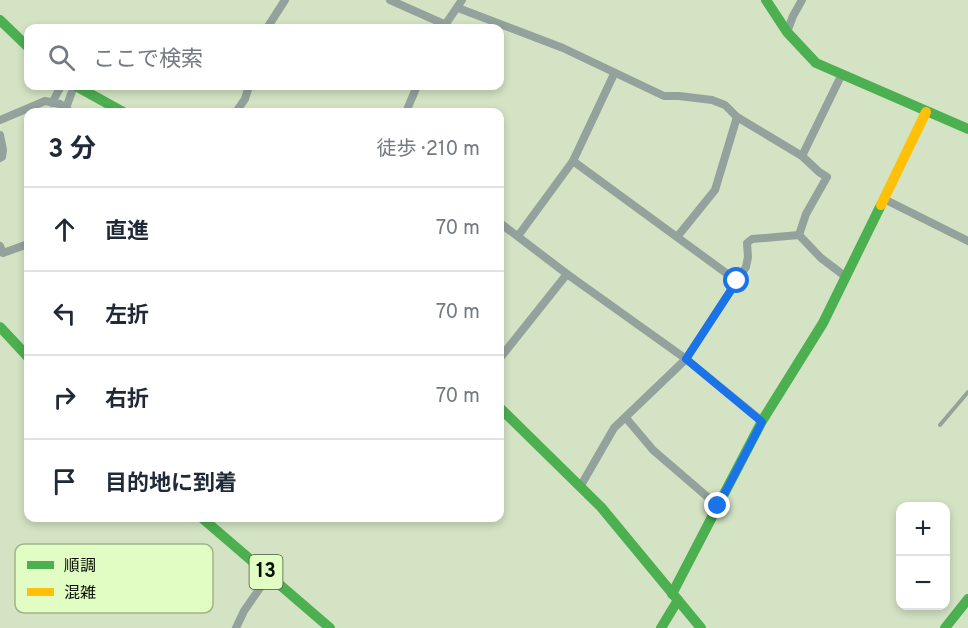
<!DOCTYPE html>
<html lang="ja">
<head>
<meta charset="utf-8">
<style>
	body { margin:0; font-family:Overpass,"Noto Sans JP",sans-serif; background:#f2f2f3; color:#1f2937 }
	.controls { position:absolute; right:18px; bottom:18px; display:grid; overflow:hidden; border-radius:12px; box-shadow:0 3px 9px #0003 }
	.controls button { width:54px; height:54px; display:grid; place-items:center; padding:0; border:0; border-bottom:2px solid #e0e1e3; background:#fff; color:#1f2937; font:30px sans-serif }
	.stop { position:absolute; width:18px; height:18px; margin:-14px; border:4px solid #1a73e8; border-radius:50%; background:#fff }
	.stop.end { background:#1a73e8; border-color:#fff; box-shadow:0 2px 6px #0008 }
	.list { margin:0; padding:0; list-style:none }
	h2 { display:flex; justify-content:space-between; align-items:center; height:78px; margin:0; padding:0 24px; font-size:26px }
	h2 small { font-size:20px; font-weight:400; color:#747a83 }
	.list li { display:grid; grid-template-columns:39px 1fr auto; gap:18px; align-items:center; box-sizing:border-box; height:84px; padding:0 24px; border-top:2px solid #e0e1e3 }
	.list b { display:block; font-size:22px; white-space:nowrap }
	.list em { font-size:20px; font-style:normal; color:#747a83 }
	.icon { flex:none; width:33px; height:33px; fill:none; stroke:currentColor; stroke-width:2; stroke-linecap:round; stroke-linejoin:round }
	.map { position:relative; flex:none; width:968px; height:628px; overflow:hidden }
	.search { position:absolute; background:#fff; box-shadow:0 3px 9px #0003; left:24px; top:24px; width:480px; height:66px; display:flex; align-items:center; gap:15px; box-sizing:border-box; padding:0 21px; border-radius:12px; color:#747a83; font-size:22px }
	.panel { position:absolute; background:#fff; box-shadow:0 3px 9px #0003; left:24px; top:108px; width:480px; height:414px; border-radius:12px }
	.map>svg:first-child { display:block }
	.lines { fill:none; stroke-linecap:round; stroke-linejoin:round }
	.lane { stroke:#93a29c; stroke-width:4 }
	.street { stroke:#93a29c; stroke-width:8 }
	.fast { stroke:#4caf50; stroke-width:10 }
	.slow { stroke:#ffc107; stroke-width:10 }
	.route { stroke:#1a73e8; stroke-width:8 }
	.labels { text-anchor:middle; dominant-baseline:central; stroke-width:4.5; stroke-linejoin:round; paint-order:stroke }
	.shield { fill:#e1fdc3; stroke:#48563a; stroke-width:1.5 }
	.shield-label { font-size:20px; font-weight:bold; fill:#060e00 }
	.key { fill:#e1fdc3; stroke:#9fb588; stroke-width:1.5 }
	.key-label { font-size:16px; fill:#060e00 }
</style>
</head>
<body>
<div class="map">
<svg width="968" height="628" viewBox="0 0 968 628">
	<rect width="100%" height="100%" fill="#d3e3c3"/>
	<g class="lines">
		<polyline class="lane" points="940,425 968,392"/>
		<g class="street">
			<polyline points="390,0 444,24"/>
			<polyline points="458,8 563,48 664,96 679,96 712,100 725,105 737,117 802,156 819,172 827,177 806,214 799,235"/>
			<polyline points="267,28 285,0"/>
			<polyline points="443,28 462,0"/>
			<polyline points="787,32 793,16 802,0"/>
			<polyline points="52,103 61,86"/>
			<polyline points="66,108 74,86"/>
			<polyline points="236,112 245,99 249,86"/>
			<polyline points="406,112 417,86"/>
			<polyline points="0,120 45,101 60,104 68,110 69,112"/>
			<polyline points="0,135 3,150 2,157 0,158"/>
			<polyline points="802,156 841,76"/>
			<polyline points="573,161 737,281"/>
			<polyline points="884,199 968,241"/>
			<polyline points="500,223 567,274 686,359 762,421"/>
			<polyline points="799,235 821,258 846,277"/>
			<polyline points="518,236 573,161 614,74"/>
			<polyline points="677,237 715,190 737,117"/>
			<polyline points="0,246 3,253 28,244"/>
			<polyline points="500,358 567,274"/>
			<polyline points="626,418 653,450 718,506"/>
			<polyline points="580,487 614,428 686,359 746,267 748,257 747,243 752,239 799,235"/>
			<polyline points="236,628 244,611 269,575"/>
		</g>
		<g class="fast">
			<polyline points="766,0 787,32 816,63 968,129"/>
			<polyline points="0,20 28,47"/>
			<polyline points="76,86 123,112"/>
			<polyline points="0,327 28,357"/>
			<polyline points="500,408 601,507 701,628"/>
			<polyline points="202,518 330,628"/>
			<polyline points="672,594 762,421 823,323 881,205"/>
			<polyline points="661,628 678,600"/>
			<polyline points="945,628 968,599"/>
		</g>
		<polyline class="slow" points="881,205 926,112"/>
	</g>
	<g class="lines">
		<polyline class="route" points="718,506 762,422 686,359 737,281"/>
	</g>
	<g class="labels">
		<rect class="shield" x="249.5" y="555" width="33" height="34" rx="4.5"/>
		<g class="shield-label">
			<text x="266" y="572">13</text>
		</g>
	</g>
	<rect x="15" y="544" width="198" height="69" rx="9" class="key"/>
	<rect x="27" y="561" width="27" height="8" fill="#4caf50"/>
	<rect x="27" y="588" width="27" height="8" fill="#ffc107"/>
	<g class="key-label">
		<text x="64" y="571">順調</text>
		<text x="64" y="598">混雑</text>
	</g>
</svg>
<div class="controls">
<button>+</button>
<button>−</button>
</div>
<div class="stop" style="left:737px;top:281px"></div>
<div class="stop end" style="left:718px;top:506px"></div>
<div class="search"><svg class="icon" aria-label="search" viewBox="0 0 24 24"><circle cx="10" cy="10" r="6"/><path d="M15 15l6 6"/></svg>ここで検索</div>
<section class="panel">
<h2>3 分<small>徒歩 · 210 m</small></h2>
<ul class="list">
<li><svg class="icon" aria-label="ahead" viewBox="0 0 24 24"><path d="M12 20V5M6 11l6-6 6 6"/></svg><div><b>直進</b></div><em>70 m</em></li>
<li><svg class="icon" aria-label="left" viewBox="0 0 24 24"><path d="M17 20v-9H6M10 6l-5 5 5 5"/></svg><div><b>左折</b></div><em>70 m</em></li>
<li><svg class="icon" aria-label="right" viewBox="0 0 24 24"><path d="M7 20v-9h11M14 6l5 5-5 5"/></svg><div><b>右折</b></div><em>70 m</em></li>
<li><svg class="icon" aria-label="arrive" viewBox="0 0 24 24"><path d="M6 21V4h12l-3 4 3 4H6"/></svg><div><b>目的地に到着</b></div></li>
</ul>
</section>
</div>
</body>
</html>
